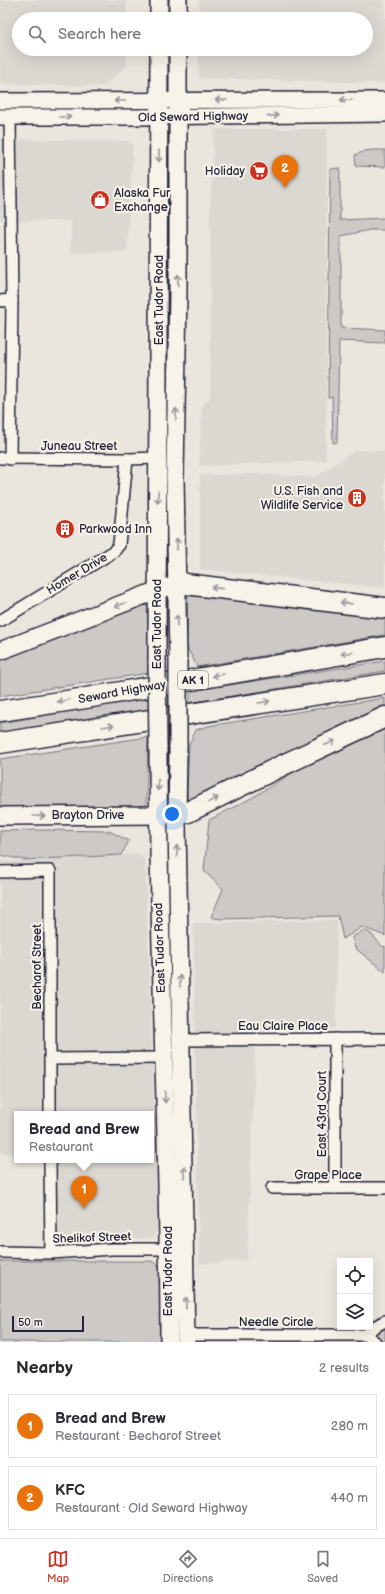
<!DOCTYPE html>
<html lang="en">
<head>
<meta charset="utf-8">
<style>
	body { margin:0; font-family:"Balsamiq Sans",sans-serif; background:#f2f2f3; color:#2b2b33 }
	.controls { position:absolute; right:12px; bottom:12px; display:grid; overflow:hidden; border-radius:0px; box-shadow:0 4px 16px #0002 }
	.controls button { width:36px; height:36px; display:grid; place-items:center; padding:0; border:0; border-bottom:1px solid #e1e1e2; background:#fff; color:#2b2b33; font:20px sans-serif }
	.scale { position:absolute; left:12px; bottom:10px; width:72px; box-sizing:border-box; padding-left:4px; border:2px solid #22223b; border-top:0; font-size:11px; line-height:14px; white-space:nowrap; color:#22223b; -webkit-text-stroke:3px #f7f3e8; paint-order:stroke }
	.you { position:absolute; left:172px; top:814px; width:14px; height:14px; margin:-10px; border:3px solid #fff; border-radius:50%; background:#1a73e8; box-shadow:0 0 0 6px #1a73e833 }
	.badge { display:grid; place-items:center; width:26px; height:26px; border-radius:50%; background:#c8321e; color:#fff; font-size:13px; font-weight:700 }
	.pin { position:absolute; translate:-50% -33px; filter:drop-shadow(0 1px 2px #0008) }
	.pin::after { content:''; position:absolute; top:21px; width:14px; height:12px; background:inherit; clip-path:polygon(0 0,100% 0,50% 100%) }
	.popup { position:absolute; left:14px; top:1111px; width:140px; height:52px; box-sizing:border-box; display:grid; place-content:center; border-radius:0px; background:#fff; filter:drop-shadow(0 1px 3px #0005); font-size:13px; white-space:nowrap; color:#7c7c81 }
	.popup b { font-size:15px; color:#2b2b33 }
	.popup::after { content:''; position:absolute; left:50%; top:100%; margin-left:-8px; border:8px solid transparent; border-top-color:#fff }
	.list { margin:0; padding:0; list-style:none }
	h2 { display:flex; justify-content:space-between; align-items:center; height:52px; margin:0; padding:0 16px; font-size:17px }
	h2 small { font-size:13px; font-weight:400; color:#7c7c81 }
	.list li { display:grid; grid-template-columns:26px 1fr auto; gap:12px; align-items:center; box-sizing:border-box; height:64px; margin:0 8px 8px; padding:0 8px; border:1px solid #e1e1e2; border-radius:0px }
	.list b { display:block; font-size:15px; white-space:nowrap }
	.list p { margin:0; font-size:13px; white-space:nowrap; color:#7c7c81 }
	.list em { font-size:13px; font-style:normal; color:#7c7c81 }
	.icon { flex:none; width:22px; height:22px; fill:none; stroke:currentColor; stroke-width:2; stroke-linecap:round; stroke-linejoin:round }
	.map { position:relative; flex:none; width:385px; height:1342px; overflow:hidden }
	.search { position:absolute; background:#fff; box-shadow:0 4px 16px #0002; left:12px; right:12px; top:12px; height:44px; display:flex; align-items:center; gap:10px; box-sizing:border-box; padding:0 14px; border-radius:22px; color:#7c7c81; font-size:15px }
	.sheet { height:196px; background:#fff }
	nav { display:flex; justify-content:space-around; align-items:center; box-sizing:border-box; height:56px; border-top:1px solid #e1e1e2; background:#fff; font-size:11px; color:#7c7c81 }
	nav a { display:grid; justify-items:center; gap:2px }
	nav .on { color:#c8321e }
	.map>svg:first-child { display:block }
	.built { fill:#dbd8d2 }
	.green { fill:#cdc9c6; stroke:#787680 }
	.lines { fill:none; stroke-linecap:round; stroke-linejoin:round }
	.minor-casing { stroke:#22223b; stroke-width:14 }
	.secondary-casing { stroke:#22223b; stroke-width:18 }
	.primary-casing { stroke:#22223b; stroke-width:20 }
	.motorway-casing { stroke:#22223b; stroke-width:23 }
	.minor { stroke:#f7f3e8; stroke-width:11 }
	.secondary { stroke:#f7f3e8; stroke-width:15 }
	.primary { stroke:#f7f3e8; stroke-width:17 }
	.motorway { stroke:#f7f3e8; stroke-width:20 }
	.primary-bridge-casing { stroke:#22223b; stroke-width:20; stroke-linecap:butt }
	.primary-bridge { stroke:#f7f3e8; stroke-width:17 }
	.oneway { stroke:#97959a }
	.labels { text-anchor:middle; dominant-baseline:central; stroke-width:4; stroke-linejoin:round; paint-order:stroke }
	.shield { fill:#f7f3e8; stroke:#62616f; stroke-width:1 }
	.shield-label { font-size:11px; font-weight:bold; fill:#22223b }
	.street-label { font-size:12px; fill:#22223b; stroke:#f7f3e8 }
	.poi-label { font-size:12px; fill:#22223b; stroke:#f7f3e8; text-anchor:end }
</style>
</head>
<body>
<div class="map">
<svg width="385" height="1342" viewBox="0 0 385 1342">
	<rect width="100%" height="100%" fill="#eae6de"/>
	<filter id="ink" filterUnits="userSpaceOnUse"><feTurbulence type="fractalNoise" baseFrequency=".025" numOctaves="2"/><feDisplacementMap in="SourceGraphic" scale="8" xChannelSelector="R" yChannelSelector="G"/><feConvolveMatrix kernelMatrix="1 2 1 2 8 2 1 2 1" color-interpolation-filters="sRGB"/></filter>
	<g filter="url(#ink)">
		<g class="built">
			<polygon points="0,0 126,0 126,19 19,19 19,49 127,49 127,65 105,86 0,84"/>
			<polygon points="199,0 385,0 385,83 199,78 199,49 366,49 366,19 199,19"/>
			<polygon points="214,129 327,129 326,461 199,466 202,404 210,398 210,213"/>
			<polygon points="0,139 128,141 133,145 127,252 71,253 71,221 21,221 0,220"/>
			<polygon points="355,450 385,451 385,588 200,569 200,475 254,474 316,477"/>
			<polygon points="139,854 145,860 159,1229 151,1238 47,1241 47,1160 151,1160 151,1114 17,1114 17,1153 0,1153 0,862"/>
			<polygon points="337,920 336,1028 256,1030 247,1260 199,1264 193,923"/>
		</g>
		<g class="green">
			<polygon points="372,150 385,150 385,167 356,166 355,155 365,151"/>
			<polygon points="340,168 340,220 385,218 385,230 370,230 341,236 341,328 385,330 385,343 339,341 337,442 333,443 332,397 328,398 330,169"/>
			<polygon points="188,592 385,614 385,635 197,667 187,647"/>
			<polygon points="140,605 148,606 149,673 0,696 0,658 63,636"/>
			<polygon points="385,661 385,671 190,703 190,691"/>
			<polygon points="151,698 150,710 0,733 0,723"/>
			<polygon points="385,698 385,711 308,742 197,801 188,803 187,792 189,744 196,730 208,726"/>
			<polygon points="385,723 385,936 362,927 343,939 338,916 220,919 211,917 223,889 204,871 209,820 255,796 308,763"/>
			<polygon points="148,737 146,808 0,807 0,759"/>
			<polygon points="41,830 109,831 129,841 121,855 24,860 0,855 0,831"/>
			<polygon points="364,930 370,933 383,947 385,946 385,972 355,948 352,937"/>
			<polygon points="0,1261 151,1261 158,1264 160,1271 161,1342 0,1342"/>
			<polygon points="385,1326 385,1342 378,1338 374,1334"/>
		</g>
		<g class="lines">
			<defs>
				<g id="minor">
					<polyline points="10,117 12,300 10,459"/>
					<polyline points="0,301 12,300"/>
					<polyline points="0,458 127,459 159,458"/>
					<polyline points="0,621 113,552 119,545 127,459"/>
					<polyline points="0,872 50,871 50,1114"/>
					<polyline points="180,1040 385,1039"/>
					<polyline points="50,1059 164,1058"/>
					<polyline points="50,1160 51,1253"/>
					<polyline points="272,1188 385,1188"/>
					<polyline points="335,1188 335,1039"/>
					<polyline points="0,1252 51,1253 112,1249 175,1249"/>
					<polyline points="186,1335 365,1335 375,1342"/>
					<polyline points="365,1335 374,1327 385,1321"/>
				</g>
				<g id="secondary">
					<polyline points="0,101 385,100"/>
					<polyline points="0,117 138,117 385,114"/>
				</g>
				<g id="primary">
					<polyline points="159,0 159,19"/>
					<polyline points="178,0 178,19"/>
					<polyline points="0,651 166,587"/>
					<polyline points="178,660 175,476 178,289 178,49"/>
					<polyline points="157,663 159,49"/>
					<path d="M158 746C158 945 169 1143 169 1342"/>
					<polyline points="178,746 177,824 186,1342"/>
					<polyline points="0,816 168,815"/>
				</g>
				<g id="motorway">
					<polyline points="177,583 385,608"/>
					<polyline points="0,711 86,698 385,647"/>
					<polyline points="0,743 385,684"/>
					<polyline points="177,815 188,812 281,766 385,717"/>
				</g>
			</defs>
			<use href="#minor" class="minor-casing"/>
			<use href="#secondary" class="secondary-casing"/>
			<use href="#primary" class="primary-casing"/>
			<use href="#motorway" class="motorway-casing"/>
			<use href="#minor" class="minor"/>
			<use href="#secondary" class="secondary"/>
			<use href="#primary" class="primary"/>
			<use href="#motorway" class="motorway"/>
			<defs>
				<g id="primary-bridge">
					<polyline points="178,660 178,746"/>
					<polyline points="157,663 158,746"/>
				</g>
			</defs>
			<use href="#primary-bridge" class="primary-bridge-casing"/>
			<use href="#primary-bridge" class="primary-bridge"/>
		</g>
		<defs><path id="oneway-shaft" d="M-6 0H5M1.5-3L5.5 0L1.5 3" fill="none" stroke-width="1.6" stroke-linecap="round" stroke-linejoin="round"/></defs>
		<g class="oneway">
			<use href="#oneway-shaft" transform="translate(221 100) rotate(180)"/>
			<use href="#oneway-shaft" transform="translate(346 100) rotate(180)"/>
			<use href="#oneway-shaft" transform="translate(120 101) rotate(180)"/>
			<use href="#oneway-shaft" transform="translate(273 116) rotate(-1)"/>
			<use href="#oneway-shaft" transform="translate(65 117)"/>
			<use href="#oneway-shaft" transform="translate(159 156) rotate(90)"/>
			<use href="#oneway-shaft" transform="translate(178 280) rotate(-90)"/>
			<use href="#oneway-shaft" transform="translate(176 414) rotate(-89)"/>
			<use href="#oneway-shaft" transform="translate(158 497) rotate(91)"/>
			<use href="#oneway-shaft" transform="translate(177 544) rotate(-91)"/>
			<use href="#oneway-shaft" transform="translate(217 588) rotate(-173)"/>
			<use href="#oneway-shaft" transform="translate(346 603) rotate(-173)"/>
			<use href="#oneway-shaft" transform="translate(120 605) rotate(159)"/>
			<use href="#oneway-shaft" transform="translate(177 621) rotate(-90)"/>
			<use href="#oneway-shaft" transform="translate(347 653) rotate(170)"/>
			<use href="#oneway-shaft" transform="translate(218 675) rotate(170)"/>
			<use href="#oneway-shaft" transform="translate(63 701) rotate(171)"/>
			<use href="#oneway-shaft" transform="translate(264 702) rotate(-9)"/>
			<use href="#oneway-shaft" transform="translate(108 726) rotate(-9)"/>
			<use href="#oneway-shaft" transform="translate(330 743) rotate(-25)"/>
			<use href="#oneway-shaft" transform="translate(158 785) rotate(90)"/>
			<use href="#oneway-shaft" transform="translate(213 800) rotate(-26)"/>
			<use href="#oneway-shaft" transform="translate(39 816)"/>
			<use href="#oneway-shaft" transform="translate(177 851) rotate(-91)"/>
			<use href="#oneway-shaft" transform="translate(180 981) rotate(-91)"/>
			<use href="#oneway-shaft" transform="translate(165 1097) rotate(89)"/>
			<use href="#oneway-shaft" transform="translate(184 1172) rotate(-91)"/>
			<use href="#oneway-shaft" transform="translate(186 1303) rotate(-90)"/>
		</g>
	</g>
	<defs>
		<symbol id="supermarket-disc" viewBox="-11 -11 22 22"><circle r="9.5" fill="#c8321e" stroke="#f7f3e8"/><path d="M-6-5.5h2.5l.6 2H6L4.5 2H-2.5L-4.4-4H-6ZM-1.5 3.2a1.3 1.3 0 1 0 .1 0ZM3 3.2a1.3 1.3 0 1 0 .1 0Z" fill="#fff"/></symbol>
		<symbol id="shop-disc" viewBox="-11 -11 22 22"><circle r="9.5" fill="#c8321e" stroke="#f7f3e8"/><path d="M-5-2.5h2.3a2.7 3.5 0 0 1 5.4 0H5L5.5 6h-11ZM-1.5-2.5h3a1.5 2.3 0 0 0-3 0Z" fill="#fff"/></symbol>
		<symbol id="building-disc" viewBox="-11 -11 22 22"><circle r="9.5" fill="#c8321e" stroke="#f7f3e8"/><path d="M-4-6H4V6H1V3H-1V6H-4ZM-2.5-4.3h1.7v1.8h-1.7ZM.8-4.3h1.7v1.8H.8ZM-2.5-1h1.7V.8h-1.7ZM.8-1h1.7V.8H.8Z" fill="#fff"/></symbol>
	</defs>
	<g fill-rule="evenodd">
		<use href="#supermarket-disc" x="248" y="160" width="22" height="22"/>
		<use href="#shop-disc" x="89" y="189" width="22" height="22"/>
		<use href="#building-disc" x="346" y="487" width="22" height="22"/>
		<use href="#building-disc" x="54" y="518" width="22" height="22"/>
	</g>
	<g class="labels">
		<rect class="shield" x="178" y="671" width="30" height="18" rx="3"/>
		<g class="shield-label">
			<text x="193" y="680">AK 1</text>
		</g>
		<g class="street-label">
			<text transform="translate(193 117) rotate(-1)">Old Seward Highway</text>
			<text transform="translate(159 300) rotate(-90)">East Tudor Road</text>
			<text x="79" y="446">Juneau Street</text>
			<text transform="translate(77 574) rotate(-31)">Homer Drive</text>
			<text transform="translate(157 624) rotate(-90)">East Tudor Road</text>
			<text transform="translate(122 692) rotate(-10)">Seward Highway</text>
			<text x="88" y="815">Brayton Drive</text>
			<text transform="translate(160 948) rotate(-92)">East Tudor Road</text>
			<text transform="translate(37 967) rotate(-90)">Becharof Street</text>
			<text x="283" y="1026">Eau Claire Place</text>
			<text transform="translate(322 1114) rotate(-90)">East 43rd Court</text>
			<text x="328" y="1175">Grape Place</text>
			<text transform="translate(92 1238) rotate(-2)">Shelikof Street</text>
			<text transform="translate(168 1271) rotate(-90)">East Tudor Road</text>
			<text x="276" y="1322">Needle Circle</text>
		</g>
		<g class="poi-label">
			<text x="245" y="171">Holiday</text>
			<text x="114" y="193" text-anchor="start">Alaska Fur<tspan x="114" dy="14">Exchange</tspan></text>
			<text x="343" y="491">U.S. Fish and<tspan x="343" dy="14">Wildlife Service</tspan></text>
			<text x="79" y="529" text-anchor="start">Parkwood Inn</text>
		</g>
	</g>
</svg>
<div class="controls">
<button><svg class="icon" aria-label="locate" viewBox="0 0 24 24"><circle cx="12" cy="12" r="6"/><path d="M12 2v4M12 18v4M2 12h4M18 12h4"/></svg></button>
<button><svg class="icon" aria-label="layers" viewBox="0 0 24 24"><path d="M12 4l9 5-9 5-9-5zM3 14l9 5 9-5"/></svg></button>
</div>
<div class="scale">50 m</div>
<div class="you"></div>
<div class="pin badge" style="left:84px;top:1209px;background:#e8710a">1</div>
<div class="popup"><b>Bread and Brew</b>Restaurant</div>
<div class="pin badge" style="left:285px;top:188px;background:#e8710a">2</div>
<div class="search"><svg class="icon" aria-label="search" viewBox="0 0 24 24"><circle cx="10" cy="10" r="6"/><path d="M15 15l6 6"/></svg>Search here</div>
</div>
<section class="sheet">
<h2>Nearby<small>2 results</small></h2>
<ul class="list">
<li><span class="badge" style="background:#e8710a">1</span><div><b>Bread and Brew</b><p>Restaurant · Becharof Street</p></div><em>280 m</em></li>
<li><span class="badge" style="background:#e8710a">2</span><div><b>KFC</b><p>Restaurant · Old Seward Highway</p></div><em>440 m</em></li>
</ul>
</section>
<nav>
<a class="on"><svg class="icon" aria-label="map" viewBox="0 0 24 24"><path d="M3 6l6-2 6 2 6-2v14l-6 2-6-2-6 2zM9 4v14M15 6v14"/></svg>Map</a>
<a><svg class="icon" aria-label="directions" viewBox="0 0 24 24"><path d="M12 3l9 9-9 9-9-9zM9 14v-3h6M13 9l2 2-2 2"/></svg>Directions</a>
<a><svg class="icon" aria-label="saved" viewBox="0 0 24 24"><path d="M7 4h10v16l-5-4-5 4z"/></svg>Saved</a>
</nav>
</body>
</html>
